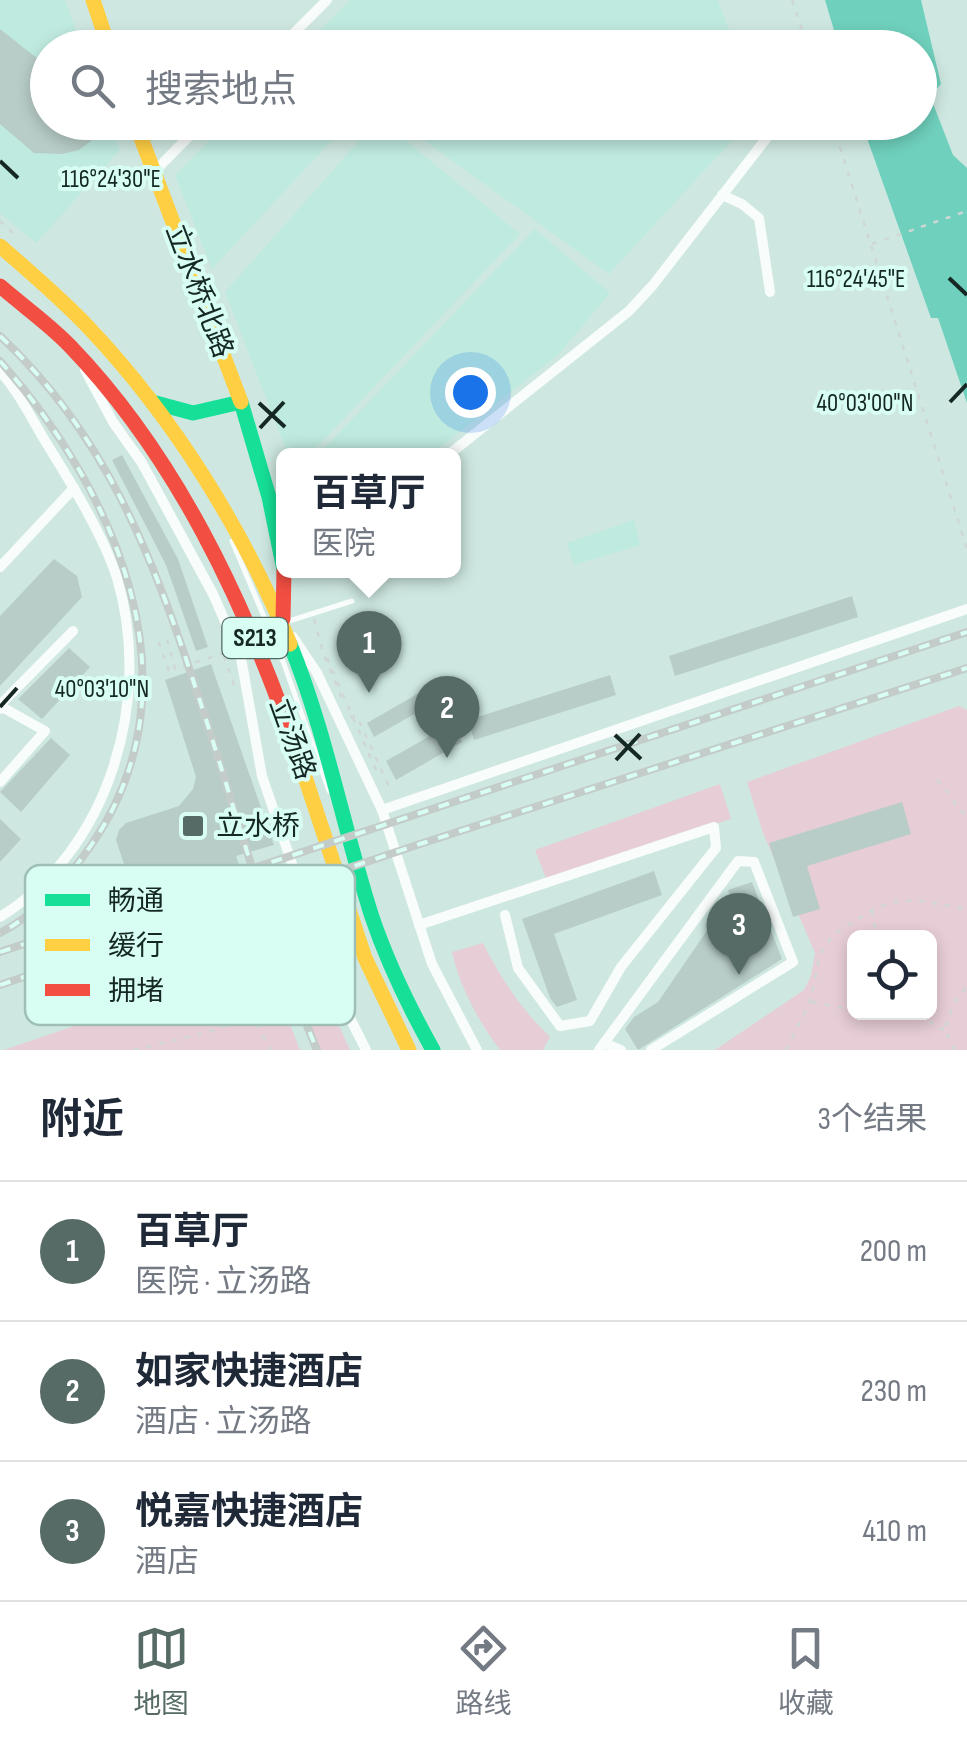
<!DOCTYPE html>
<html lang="zh">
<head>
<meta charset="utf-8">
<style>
	body { margin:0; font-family:"Sofia Sans Condensed","Noto Sans SC",sans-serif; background:#f6f6f7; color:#1f2937 }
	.controls { position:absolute; right:30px; bottom:30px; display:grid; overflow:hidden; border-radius:15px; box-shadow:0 5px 15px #0003 }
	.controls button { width:90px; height:90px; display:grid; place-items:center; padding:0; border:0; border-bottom:2px solid #e0e1e3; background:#fff; color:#1f2937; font:50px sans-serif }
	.you { position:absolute; left:470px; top:392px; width:35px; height:35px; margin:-25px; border:8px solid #fff; border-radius:50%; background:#1a73e8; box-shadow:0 0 0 15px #1a73e833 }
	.badge { display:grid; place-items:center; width:65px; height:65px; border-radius:50%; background:#566b66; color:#fff; font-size:32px; font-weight:700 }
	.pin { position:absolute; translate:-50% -82px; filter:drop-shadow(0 2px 5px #0008) }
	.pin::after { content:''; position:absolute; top:52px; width:35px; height:30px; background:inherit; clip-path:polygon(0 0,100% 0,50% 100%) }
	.popup { position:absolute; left:276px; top:448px; width:185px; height:130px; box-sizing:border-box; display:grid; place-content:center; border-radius:15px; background:#fff; filter:drop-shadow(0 2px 8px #0005); font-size:32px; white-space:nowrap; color:#747a83 }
	.popup b { font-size:38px; color:#1f2937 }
	.popup::after { content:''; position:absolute; left:50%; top:100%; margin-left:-20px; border:20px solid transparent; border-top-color:#fff }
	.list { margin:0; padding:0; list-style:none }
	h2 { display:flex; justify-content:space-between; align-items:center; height:130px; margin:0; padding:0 40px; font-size:42px }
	h2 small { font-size:32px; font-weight:400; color:#747a83 }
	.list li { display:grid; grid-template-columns:65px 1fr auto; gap:30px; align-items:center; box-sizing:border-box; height:140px; padding:0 40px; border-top:2px solid #e0e1e3 }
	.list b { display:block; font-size:38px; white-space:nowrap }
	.list p { margin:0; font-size:32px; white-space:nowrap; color:#747a83 }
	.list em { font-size:32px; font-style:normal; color:#747a83 }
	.icon { flex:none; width:55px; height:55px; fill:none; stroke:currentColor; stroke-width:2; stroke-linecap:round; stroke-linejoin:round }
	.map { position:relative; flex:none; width:967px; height:1050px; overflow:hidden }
	.search { position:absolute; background:#fff; box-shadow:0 5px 15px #0003; left:30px; right:30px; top:30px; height:110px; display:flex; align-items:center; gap:25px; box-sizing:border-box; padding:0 35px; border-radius:55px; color:#747a83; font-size:38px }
	.sheet { height:550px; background:#fff }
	nav { display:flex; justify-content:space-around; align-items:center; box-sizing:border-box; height:140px; border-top:2px solid #e0e1e3; background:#fff; font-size:28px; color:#747a83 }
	nav a { display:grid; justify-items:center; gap:5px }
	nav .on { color:#566b66 }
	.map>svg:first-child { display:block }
	.built { fill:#bfeadf }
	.green { fill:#e7cdd6; fill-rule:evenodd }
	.water { fill:#6fd1bd }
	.building { fill:#b8cdc8 }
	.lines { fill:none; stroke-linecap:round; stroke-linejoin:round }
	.path { stroke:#cfd7d5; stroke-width:2.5; stroke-dasharray:5 8; stroke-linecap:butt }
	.lane { stroke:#f8fcfa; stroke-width:5 }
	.street { stroke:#f8fcfa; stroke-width:10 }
	.fast { stroke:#16e098; stroke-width:15 }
	.slow { stroke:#ffcf43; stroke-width:15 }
	.jam { stroke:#f24e42; stroke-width:15 }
	.rail-casing { stroke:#c4ccca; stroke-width:8 }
	.rail { stroke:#d8fef4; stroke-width:4; stroke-dasharray:11; stroke-linecap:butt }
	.ticks { fill:none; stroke:#152824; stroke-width:4 }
	.poi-dot { fill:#566b66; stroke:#d8fef4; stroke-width:4 }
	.labels { text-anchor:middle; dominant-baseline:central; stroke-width:8; stroke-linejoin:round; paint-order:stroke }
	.shield { fill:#d8fef4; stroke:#506862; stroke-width:2.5 }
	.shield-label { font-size:25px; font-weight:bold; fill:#152824 }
	.street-label { font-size:28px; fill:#152824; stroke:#d8fef4 }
	.poi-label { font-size:28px; fill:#152824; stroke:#d8fef4; text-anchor:start }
	.key { fill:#d8fef4; stroke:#9ebeb6; stroke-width:2.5 }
	.key-label { font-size:28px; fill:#152824 }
	.ticks-label { font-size:25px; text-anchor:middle; fill:#152824; stroke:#d8fef4; stroke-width:8; stroke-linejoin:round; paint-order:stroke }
</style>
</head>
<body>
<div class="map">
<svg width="967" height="1050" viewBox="0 0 967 1050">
	<rect width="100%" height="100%" fill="#cee8e1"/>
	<g class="built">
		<polygon points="0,0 65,0 82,47 48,48 48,122 110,123 120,150 36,243 0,213"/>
		<polygon points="350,0 718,0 735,47 303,47"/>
		<polygon points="228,122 348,123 212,269 175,175"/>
		<polygon points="375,123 384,123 520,234 309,455 288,455 225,292"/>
		<polygon points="400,123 748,123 609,274"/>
		<polygon points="535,229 610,293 558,355 430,455 318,455"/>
		<polygon points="634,520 640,545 574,565 567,543"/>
	</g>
	<g class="green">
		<path d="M959 706 967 710V1050H715L804 990 811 976 815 953 763 833 747 782ZM854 938H930V1012H854Z"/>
		<polygon points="720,784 731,819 546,878 535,850"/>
		<polygon points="297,915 323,991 350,1050 317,1050 274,932"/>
		<path d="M483 943C501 979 521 1009 550 1037L543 1050H500C478 1020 460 988 452 952Z"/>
		<polygon points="266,964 300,1050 4,1050 238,970"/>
	</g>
	<polygon class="water" points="825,0 921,0 941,84 930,96 953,155 967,168 967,403 938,318 931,318 863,127 869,123 920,122 920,48 839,47"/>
	<g class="building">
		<polygon points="0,29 48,67 48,122 101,122 99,132 92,140 79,150 62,154 34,153 0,124"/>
		<polygon points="122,455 178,559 208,647 196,651 166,565 112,460"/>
		<polygon points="54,559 77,576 82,597 0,686 0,616"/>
		<polygon points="852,596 858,617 675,676 669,656"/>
		<polygon points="69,648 90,667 42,719 18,699"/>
		<polygon points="211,664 274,845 236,856 247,888 55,951 42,914 131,885 116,840 119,830 126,823 179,806 193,789 196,777 165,680"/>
		<polygon points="610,675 616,695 474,740 468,720"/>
		<polygon points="431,686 439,700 374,737 367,723"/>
		<polygon points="451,724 462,742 396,780 386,761"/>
		<polygon points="51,738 70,755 21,812 0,792"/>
		<polygon points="902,802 911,834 807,866 820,909 793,917 769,843"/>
		<polygon points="0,819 21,839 0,862"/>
		<polygon points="654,871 662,895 554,934 577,1000 557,1007 550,998 522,919"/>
		<polygon points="752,882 782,959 638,1050 625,1029 634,1017 658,1002 730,897 728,890"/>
	</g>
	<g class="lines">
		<g class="path">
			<polyline points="792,0 808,48"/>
			<polyline points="832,122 967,549"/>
			<polyline points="0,221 13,233"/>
			<polyline points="872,244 967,211"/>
			<polyline points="314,619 324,655 343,701"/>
			<polyline points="224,656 236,691"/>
			<polyline points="327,658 379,777"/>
			<polyline points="169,671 159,643 167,639 175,669 227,652"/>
			<polyline points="350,717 357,716 390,789 386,791"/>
			<path d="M937 780C949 791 954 806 967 816"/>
			<polyline points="872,910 877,938"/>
			<polyline points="812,1002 854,1010"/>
			<polyline points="920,1012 938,1029 944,1029"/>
			<polyline points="134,1050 212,1031 247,1017 256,1023 271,1050"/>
			<polyline points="786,1050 810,1002 820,954 833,935 872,910 892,902 915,900 967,909"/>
			<polyline points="955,1050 945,1029 953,1004 967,986"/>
		</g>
		<g class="lane">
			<polyline points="232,541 284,664 329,791"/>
			<polyline points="286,622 352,601"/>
		</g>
		<g class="street">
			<polyline points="279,48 327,0"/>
			<polyline points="154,172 203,122"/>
			<polyline points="722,195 742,204 759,218 770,292"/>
			<polyline points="85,370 113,422 142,463 213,594 241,658 262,776 333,984 366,1050"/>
			<path d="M0 371C20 393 34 424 50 449 73 486 104 537 117 578 153 699 110 849 0 917"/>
			<polyline points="447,456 629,311 653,285 779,122"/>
			<polyline points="0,567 74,488"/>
			<polyline points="293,637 317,673 382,810 432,964 477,1050"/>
			<polyline points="0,705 73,631"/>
			<polyline points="0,709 2,707 45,731 0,782"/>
			<polyline points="382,810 967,609"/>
			<polyline points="419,925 714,827 716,848 621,967 590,1021 560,1026 518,968 505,915"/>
			<polyline points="604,1043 621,1050"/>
			<polyline points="599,1050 738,861 754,862 793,962 651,1050"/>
		</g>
		<g class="fast">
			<polyline points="152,402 193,413 241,402 269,497 284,570"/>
			<path d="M290 644C326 732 343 827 372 917 388 964 409 1007 433 1050"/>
		</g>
		<g class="slow">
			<polyline points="93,0 109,48"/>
			<polyline points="135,122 241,402"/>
			<path d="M0 246C31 273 62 299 90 329 174 418 244 531 290 644"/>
			<polyline points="294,744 365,958 409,1050"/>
		</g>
		<g class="jam">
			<path d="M0 286C23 306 49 324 70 346 176 456 244 601 294 744"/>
			<polyline points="283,619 284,570"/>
		</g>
		<defs>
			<g id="rail">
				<path d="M0 336C104 433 151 552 194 683 235 805 267 932 317 1050"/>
				<path d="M0 361C115 491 202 684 92 844 68 879 37 914 0 933"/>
				<polyline points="0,952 967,632"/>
				<polyline points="0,985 423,843 967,668"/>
			</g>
		</defs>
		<use href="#rail" class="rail-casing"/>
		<use href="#rail" class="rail"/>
	</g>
	<path class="ticks" d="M0 161 18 178M949 278 967 295M950 402 967 384M259 403 285 427M260 428 284 402M0 707 17 688M615 735 641 759M616 760 640 734"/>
	<rect class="poi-dot" x="181" y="814" width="24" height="24" rx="5"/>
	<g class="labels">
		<rect class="shield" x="222.5" y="618" width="65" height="40" rx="8"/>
		<g class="shield-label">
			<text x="255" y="638">S213</text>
		</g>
		<g class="street-label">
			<text transform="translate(199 291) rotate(69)">立水桥北路</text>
			<text transform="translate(292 739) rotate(70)">立汤路</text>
		</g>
		<g class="poi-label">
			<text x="216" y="826">立水桥</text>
		</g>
	</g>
	<rect x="25" y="865" width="330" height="160" rx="15" class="key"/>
	<rect x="45" y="894" width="45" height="12" fill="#16e098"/>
	<rect x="45" y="939" width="45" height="12" fill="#ffcf43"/>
	<rect x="45" y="984" width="45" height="12" fill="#f24e42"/>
	<g class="key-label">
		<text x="108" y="910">畅通</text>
		<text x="108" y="955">缓行</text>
		<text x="108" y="1000">拥堵</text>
	</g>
	<g class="ticks-label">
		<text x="111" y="187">116°24'30"E</text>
		<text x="856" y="287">116°24'45"E</text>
		<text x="865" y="411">40°03'00"N</text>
		<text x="102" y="697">40°03'10"N</text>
	</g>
</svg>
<div class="controls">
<button><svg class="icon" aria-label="locate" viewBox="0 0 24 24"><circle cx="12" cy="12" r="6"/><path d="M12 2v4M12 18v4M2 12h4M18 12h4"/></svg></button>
</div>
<div class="you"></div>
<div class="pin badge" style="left:369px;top:693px">1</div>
<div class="popup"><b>百草厅</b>医院</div>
<div class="pin badge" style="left:447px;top:758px">2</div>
<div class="pin badge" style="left:739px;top:975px">3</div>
<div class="search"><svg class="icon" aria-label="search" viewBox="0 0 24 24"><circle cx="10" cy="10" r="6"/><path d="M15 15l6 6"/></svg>搜索地点</div>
</div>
<section class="sheet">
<h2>附近<small>3个结果</small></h2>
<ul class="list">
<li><span class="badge">1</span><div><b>百草厅</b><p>医院 · 立汤路</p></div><em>200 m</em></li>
<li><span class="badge">2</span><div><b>如家快捷酒店</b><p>酒店 · 立汤路</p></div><em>230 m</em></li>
<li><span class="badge">3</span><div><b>悦嘉快捷酒店</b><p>酒店</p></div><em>410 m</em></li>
</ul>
</section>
<nav>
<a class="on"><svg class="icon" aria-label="map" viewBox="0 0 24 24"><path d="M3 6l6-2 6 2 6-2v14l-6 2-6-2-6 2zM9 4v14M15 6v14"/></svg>地图</a>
<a><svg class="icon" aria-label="directions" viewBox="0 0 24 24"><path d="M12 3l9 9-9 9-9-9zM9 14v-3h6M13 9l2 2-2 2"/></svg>路线</a>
<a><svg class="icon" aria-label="saved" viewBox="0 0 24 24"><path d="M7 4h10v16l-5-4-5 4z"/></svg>收藏</a>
</nav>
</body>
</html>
